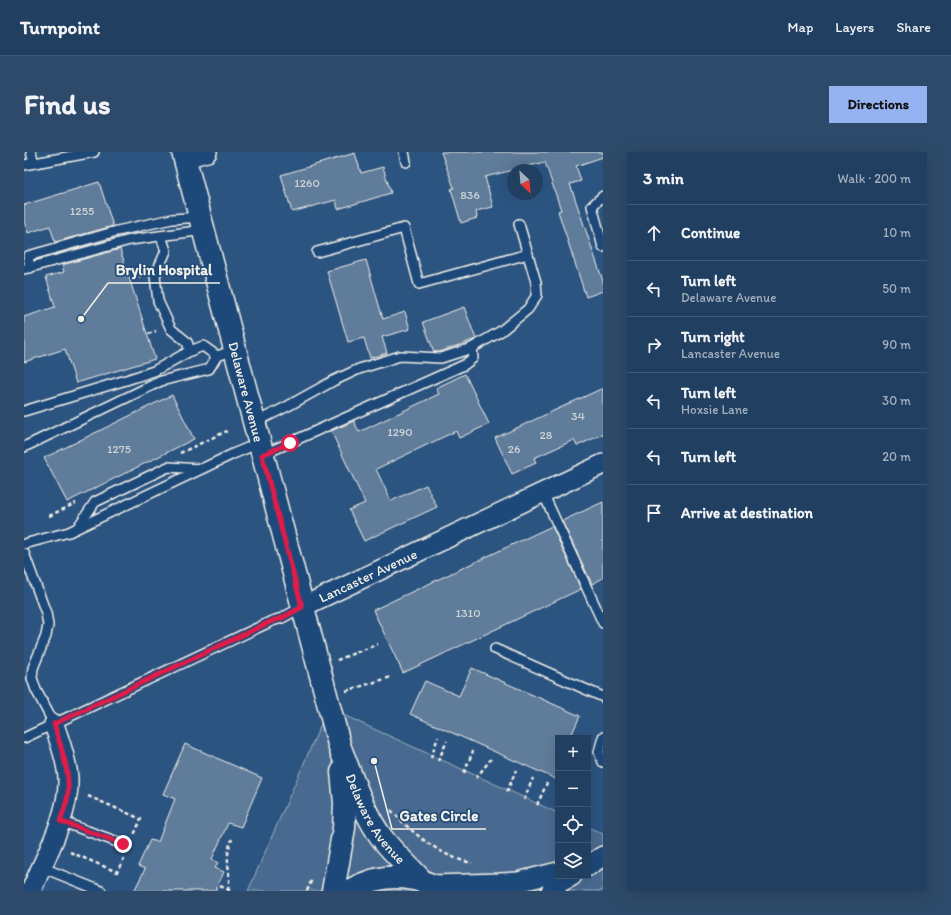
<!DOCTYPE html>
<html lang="en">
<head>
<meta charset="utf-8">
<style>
	body { margin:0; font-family:Itim,sans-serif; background:#2d4a6a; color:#f1f3f6 }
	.controls { position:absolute; right:12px; bottom:12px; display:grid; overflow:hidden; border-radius:0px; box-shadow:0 4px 16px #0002 }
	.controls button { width:36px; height:36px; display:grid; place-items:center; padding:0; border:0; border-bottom:1px solid #3e5876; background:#213f61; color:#f1f3f6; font:20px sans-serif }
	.compass { position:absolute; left:483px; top:12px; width:36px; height:36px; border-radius:50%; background:#213f61; box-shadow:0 4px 16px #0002; rotate:154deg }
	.stop { position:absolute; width:12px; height:12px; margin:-9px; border:3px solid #e11d48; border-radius:50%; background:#fff }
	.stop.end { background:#e11d48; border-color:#fff; box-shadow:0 1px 4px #0008 }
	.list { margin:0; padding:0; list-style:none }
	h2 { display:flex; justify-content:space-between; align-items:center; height:52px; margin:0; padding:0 16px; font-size:17px }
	h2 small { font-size:13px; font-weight:400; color:#a2afbd }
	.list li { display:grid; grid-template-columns:26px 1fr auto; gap:12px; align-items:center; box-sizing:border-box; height:56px; padding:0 16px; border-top:1px solid #3e5876 }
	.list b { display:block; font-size:15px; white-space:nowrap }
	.list p { margin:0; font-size:13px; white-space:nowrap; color:#a2afbd }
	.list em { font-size:13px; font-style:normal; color:#a2afbd }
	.icon { flex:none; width:22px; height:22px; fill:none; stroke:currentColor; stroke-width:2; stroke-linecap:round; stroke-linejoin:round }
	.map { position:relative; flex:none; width:579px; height:739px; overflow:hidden; border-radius:0px }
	header { display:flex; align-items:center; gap:24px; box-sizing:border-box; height:56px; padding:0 20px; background:#213f61; border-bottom:1px solid #3e5876 }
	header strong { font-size:19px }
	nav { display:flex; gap:22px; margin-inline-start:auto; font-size:14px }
	.intro { display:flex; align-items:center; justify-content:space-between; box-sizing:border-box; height:96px; padding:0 24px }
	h1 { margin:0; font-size:28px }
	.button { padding:10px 18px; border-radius:0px; background:#95b2f1; color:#111; font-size:14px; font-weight:700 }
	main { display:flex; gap:24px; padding:0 24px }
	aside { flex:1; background:#213f61; border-radius:0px; box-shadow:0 4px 16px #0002 }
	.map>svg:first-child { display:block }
	.green { fill:#496b90; stroke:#9eaebc }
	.building { fill:#5e7b9a; stroke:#f4f1e8 }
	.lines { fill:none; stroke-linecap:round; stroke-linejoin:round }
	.lane-casing { stroke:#f4f1e8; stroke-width:12 }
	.street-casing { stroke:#f4f1e8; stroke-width:22 }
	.primary-casing { stroke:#f4f1e8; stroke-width:25 }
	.path { stroke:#f4f1e8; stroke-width:2.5; stroke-dasharray:4 3; stroke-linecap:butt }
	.lane { stroke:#1f4a7a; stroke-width:9 }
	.street { stroke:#1f4a7a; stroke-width:19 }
	.primary { stroke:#1f4a7a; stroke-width:22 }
	.route { stroke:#e11d48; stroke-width:5 }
	.labels { text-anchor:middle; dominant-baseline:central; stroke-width:3.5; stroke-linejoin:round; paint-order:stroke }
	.number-label { font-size:12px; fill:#ced4d4 }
	.street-label { font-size:14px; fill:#f4f1e8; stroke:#1f4a7a }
	.leader { fill:none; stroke:#f4f1e8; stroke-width:1.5 }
	.callout-dot { fill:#f4f1e8; stroke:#1f4a7a; stroke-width:1.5 }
	.callout-label { font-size:15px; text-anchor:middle; font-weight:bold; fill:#f4f1e8; stroke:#1f4a7a; stroke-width:3.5; stroke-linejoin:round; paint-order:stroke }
</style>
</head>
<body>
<header>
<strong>Turnpoint</strong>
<nav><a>Map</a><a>Layers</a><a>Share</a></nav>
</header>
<div class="intro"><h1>Find us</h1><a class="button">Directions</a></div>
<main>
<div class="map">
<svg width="579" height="739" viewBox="0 0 579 739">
	<rect width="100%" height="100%" fill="#2c5481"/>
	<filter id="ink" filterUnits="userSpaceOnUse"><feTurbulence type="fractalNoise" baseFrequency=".025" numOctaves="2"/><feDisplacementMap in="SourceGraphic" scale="8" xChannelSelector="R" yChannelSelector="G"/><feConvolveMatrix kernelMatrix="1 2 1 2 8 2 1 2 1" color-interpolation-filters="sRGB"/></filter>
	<g filter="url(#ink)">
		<polygon class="green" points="304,556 534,661 534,724 564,724 564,675 579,682 579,739 224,739"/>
		<g class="building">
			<polygon points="417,0 579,0 579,5 552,14 557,29 546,32 579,129 579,139 562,145 534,59 537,58 521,10 461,25 469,55 452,59 453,66 437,71 427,37 430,36"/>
			<polygon points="331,1 337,21 359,15 367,41 314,57 312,48 268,60 257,23"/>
			<polygon points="75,30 89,74 31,90 26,74 4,81 0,69 0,53"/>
			<polygon points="96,97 131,207 52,231 41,197 0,210 0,165 31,155 22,125 40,120 38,113"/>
			<polygon points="342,108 359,167 381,160 386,177 358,185 363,201 346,206 340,186 324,190 303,119"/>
			<polygon points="440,155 452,187 415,200 410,200 399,170"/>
			<polygon points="441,222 465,272 435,286 432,279 352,317 367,349 402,333 413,355 340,389 325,358 341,351 307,279 330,269 335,280 415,242 412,236"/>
			<polygon points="579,236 579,282 553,294 550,288 510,306 512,311 488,322 471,286"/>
			<polygon points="148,243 170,287 43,350 20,306"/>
			<polygon points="579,350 579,426 568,432 538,369"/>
			<polygon points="528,374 557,437 379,521 349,458"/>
			<polygon points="448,516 556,564 546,586 534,586 534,628 386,562 401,529 435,544"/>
			<polygon points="161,592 238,626 217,675 204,671 188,707 194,711 191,716 200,720 191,739 110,739 121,717 114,714 126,688 134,690 151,647 139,642"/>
		</g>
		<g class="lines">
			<defs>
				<g id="lane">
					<polyline points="7,0 10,11"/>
					<polyline points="380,0 382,10"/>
					<polyline points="0,13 70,0"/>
					<polyline points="579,44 568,54 579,95"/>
					<polyline points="137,84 142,99 131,124 134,149 147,177 163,190 166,199"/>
					<polyline points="293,100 380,76 395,132 504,102"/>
					<polyline points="6,116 4,104 93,79 148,67 176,65"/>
					<polyline points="0,117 106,88 180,78"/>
					<polyline points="0,259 102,228 130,219 166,199 179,194 193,204"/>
					<polyline points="230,271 264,254 309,229 335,217 376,204 417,206 448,196 477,179 504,157 513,143 512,130 495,72"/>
					<polyline points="0,295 137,229 185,217 193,204 211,198"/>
					<polyline points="238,303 440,213 449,206 448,196"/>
					<polyline points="519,341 579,471"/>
					<polyline points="54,375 71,350 144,315 176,317"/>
					<polyline points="0,392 45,380 209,302 235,291"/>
					<polyline points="0,401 22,461 24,473 22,484 9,516 8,526 12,538 30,572"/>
					<polyline points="471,497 579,545"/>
					<polyline points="579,585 575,600 579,610"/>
					<polyline points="0,586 248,469 258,466 278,455"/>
					<polyline points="36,669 99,692"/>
					<polyline points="17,715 77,739"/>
				</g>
				<g id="street">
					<polyline points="161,6 183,0"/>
					<path id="s1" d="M278 455 579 312"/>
					<polyline points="564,714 579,704"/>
					<polyline points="409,733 476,731 494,730 534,720"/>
					<path d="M7 739C21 705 46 662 44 626 43 607 35 589 30 572"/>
					<polyline points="527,739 537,730 548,724"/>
				</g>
				<g id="primary">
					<path id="s2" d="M159 0 316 596C328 625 339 661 358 686 370 702 385 714 398 729"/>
					<polyline points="309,739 320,676 321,651 318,620"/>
					<path d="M325 739C357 720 388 721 420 739"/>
				</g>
			</defs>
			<use href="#lane" class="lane-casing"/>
			<use href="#street" class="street-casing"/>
			<use href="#primary" class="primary-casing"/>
			<g class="path">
				<polyline points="108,126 117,125"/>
				<polyline points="124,182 132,179"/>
				<polyline points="156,301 203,279"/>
				<polyline points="25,364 52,351"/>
				<polyline points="313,508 354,492"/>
				<polyline points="322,539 367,525"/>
				<polyline points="407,606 414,585"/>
				<polyline points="414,609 423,589"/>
				<polyline points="440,621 449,599"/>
				<polyline points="452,626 467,607"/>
				<polyline points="483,640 492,618"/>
				<polyline points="64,644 117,667 110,683"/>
				<polyline points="500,648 509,626"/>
				<polyline points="513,653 523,631"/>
				<path d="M367 658C388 681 417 705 448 711"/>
				<polyline points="46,700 93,720 100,706"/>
				<polyline points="196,734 207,739"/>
				<path d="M204 738C208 718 199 708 208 687"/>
				<polyline points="283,739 288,727"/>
			</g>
			<use href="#lane" class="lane"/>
			<use href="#street" class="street"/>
			<use href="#primary" class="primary"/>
		</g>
	</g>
	<g class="lines" filter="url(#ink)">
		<path class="route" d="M99 692 36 669C39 662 41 655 43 648 48 623 37 596 30 572L248 469 258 466 278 455 238 303 266 291"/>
	</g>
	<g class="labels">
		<g class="number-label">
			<text x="283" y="31">1260</text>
			<text x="446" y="43">836</text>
			<text x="58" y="59">1255</text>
			<text x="554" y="264">34</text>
			<text x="376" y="280">1290</text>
			<text x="522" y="283">28</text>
			<text x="95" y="297">1275</text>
			<text x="490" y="297">26</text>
			<text x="444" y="461">1310</text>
		</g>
		<g class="street-label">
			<text stroke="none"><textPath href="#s2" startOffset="248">Delaware Avenue</textPath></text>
			<text stroke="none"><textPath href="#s1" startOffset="73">Lancaster Avenue</textPath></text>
			<text stroke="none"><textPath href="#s2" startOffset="696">Delaware Avenue</textPath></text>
		</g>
	</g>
	<path class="leader" d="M57 167L84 131H196M350 609L368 677H462"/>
	<g class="callout-dot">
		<circle cx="57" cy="167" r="4"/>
		<circle cx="350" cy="609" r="4"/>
	</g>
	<g class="callout-label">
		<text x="140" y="123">Brylin Hospital</text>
		<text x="415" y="669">Gates Circle</text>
	</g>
</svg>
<div class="controls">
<button>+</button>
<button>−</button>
<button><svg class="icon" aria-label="locate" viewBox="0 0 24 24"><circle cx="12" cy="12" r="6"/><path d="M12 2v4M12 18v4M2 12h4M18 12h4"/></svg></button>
<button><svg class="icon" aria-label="layers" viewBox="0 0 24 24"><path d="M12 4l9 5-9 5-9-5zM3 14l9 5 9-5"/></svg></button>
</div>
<svg class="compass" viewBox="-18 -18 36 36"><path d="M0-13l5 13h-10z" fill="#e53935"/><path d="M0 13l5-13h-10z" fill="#a2afbd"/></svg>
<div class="stop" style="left:266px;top:291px"></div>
<div class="stop end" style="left:99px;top:692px"></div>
</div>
<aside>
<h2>3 min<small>Walk · 200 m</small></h2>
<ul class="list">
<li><svg class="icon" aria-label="ahead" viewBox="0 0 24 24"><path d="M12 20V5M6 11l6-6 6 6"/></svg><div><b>Continue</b></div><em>10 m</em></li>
<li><svg class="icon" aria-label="left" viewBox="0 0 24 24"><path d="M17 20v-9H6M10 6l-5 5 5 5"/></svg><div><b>Turn left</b><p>Delaware Avenue</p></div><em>50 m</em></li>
<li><svg class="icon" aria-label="right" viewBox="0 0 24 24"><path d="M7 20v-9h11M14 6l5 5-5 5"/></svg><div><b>Turn right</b><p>Lancaster Avenue</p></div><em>90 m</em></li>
<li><svg class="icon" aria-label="left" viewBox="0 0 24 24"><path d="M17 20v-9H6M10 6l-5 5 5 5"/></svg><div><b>Turn left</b><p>Hoxsie Lane</p></div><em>30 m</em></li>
<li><svg class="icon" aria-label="left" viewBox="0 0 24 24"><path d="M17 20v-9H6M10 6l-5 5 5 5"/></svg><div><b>Turn left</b></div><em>20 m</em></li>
<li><svg class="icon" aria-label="arrive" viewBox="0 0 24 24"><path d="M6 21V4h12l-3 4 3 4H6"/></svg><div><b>Arrive at destination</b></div></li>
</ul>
</aside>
</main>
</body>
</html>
